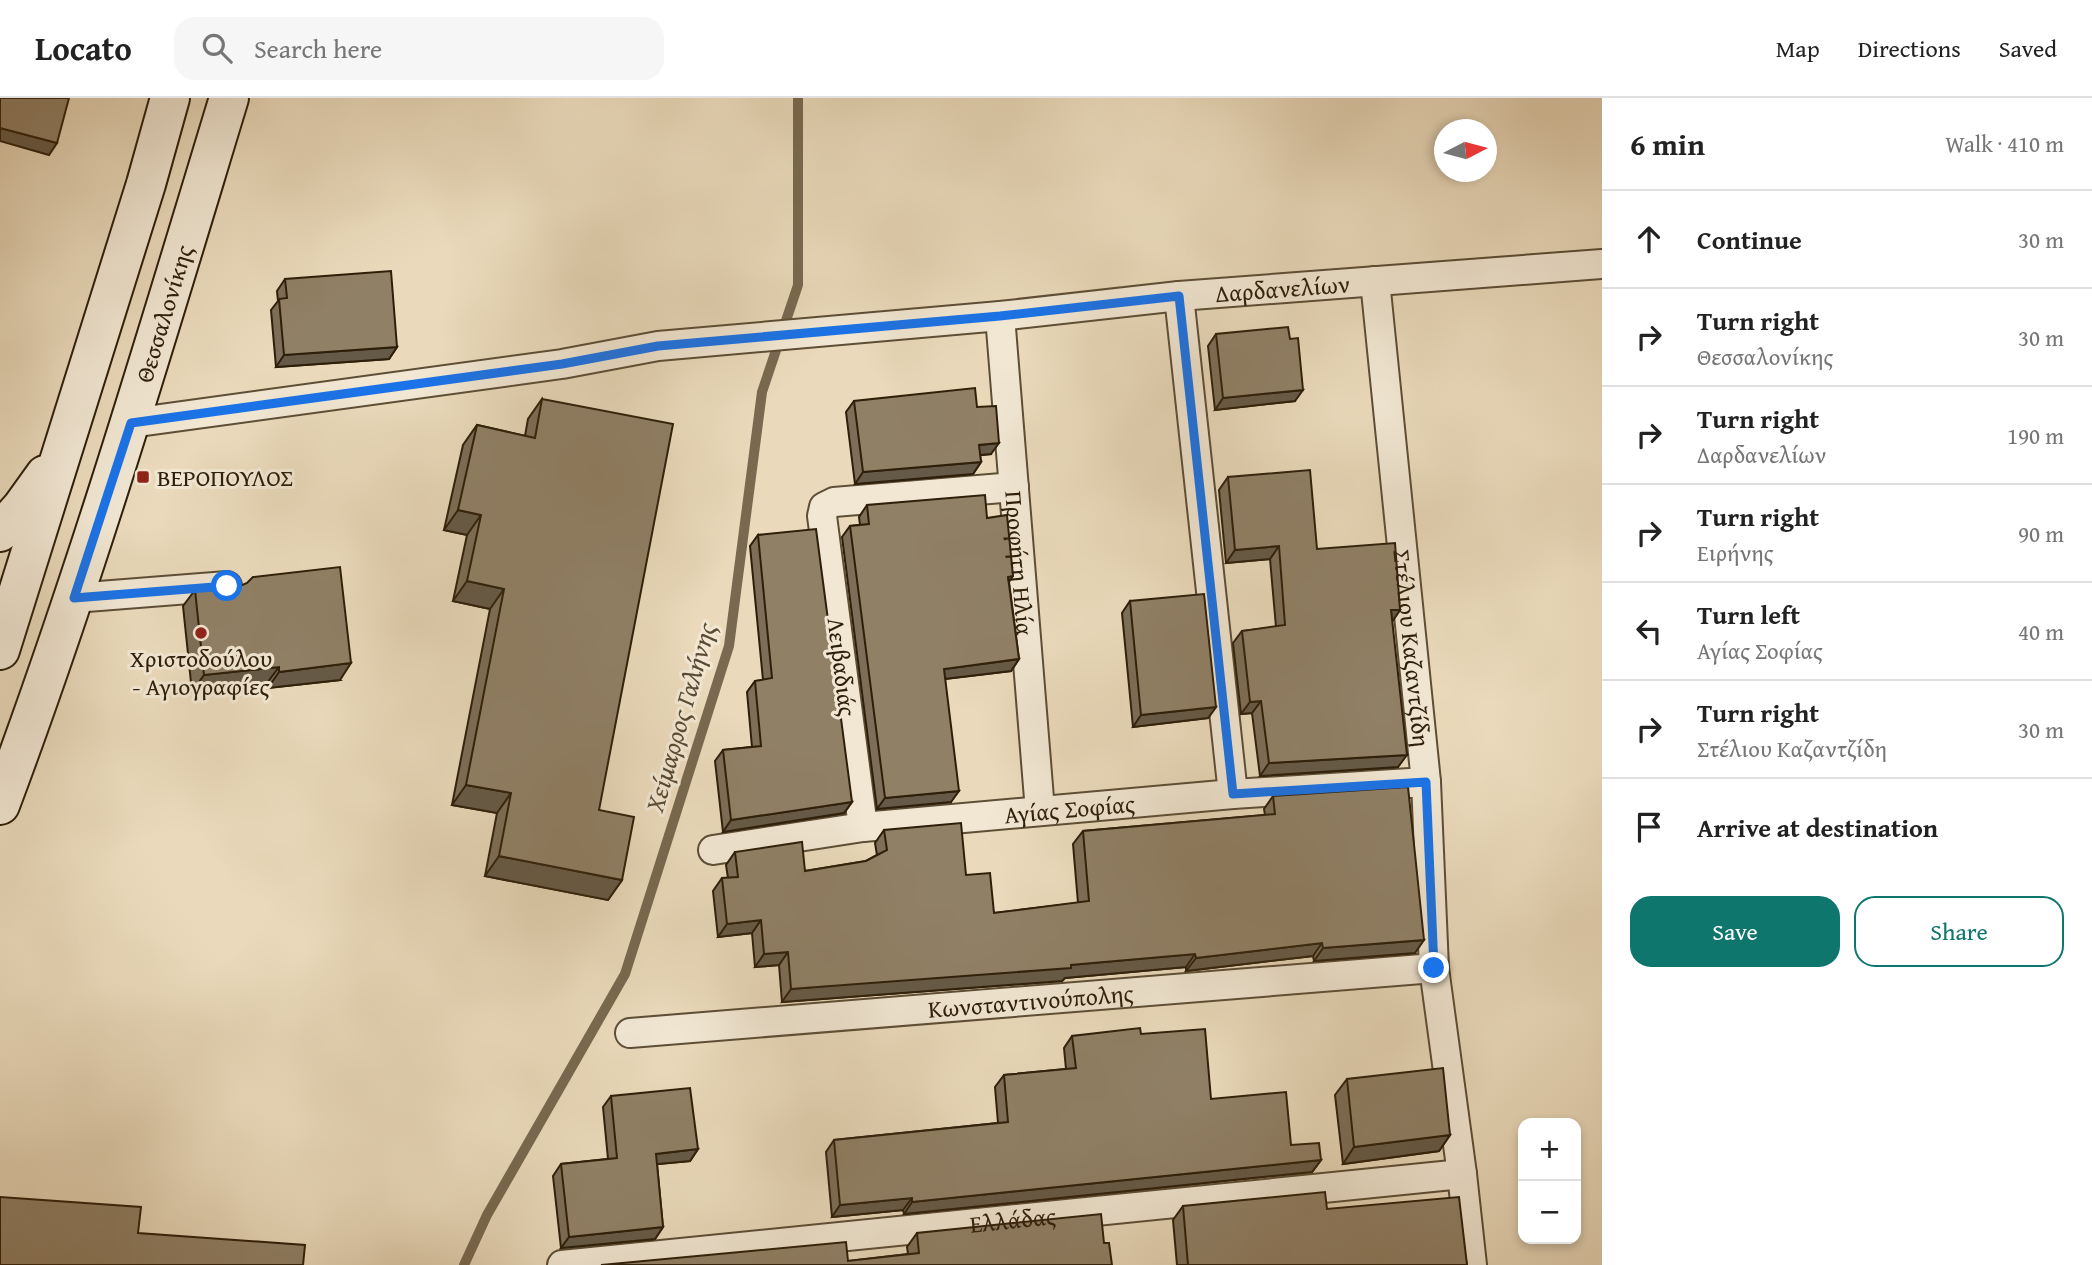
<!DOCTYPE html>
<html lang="en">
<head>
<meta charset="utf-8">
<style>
	body { margin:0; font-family:"Gentium Book Plus",serif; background:#f6f6f6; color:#222 }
	.controls { position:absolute; right:21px; bottom:21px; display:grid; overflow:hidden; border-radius:14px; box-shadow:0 4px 10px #0003 }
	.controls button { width:63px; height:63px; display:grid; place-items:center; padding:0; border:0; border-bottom:2px solid #e0e0e0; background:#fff; color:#222; font:35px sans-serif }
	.compass { position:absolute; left:1434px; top:21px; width:63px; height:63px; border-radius:50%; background:#fff; box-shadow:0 4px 10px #0003; rotate:84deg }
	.stop { position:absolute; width:21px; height:21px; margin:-16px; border:5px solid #1a73e8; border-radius:50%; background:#fff }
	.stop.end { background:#1a73e8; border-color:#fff; box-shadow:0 2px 7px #0008 }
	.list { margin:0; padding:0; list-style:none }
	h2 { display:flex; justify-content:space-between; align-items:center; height:91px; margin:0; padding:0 28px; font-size:30px }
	h2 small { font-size:23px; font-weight:400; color:#767676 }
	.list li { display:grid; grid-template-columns:46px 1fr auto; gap:21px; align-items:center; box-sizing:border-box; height:98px; padding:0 28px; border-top:2px solid #e0e0e0 }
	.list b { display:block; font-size:26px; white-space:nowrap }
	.list p { margin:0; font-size:23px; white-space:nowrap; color:#767676 }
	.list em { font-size:23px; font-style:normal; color:#767676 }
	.actions { display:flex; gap:14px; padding:21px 28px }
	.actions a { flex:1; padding:16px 0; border:2px solid #0f766e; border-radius:21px; text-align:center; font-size:24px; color:#0f766e }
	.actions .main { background:#0f766e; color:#fff }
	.icon { flex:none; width:38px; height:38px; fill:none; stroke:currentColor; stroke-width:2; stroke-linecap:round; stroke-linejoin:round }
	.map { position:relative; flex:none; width:1602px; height:1167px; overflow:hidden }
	header { display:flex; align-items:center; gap:42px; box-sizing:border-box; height:98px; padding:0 35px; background:#fff; border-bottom:2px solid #e0e0e0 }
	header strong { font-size:33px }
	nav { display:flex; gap:38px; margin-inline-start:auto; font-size:24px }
	.search { width:490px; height:63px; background:#f6f6f6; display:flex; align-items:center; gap:18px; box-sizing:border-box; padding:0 24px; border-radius:21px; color:#767676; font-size:26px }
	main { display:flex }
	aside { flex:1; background:#fff }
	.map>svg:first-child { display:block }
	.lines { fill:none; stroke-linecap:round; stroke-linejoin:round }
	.stream { stroke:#786950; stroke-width:10 }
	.street-casing { stroke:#5d4e36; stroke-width:32 }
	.secondary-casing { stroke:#2e1f0a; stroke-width:42 }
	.street { stroke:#f1e7d3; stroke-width:28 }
	.secondary { stroke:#f1e7d3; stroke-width:38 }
	.wall { fill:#7c6e58; stroke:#2e1f0a; stroke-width:2 }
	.shaded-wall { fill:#655a47; stroke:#2e1f0a; stroke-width:2 }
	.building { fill:#908066; stroke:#2e1f0a; stroke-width:2 }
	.route { stroke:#1a73e8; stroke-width:9 }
	.poi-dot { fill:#8f2418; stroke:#f1e7d3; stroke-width:2.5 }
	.labels { text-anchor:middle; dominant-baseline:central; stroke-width:6; stroke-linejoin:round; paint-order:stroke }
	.street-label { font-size:24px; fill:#2e1f0a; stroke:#f1e7d3 }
	.poi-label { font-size:24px; fill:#2e1f0a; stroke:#f1e7d3; text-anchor:start }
	.water-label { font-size:26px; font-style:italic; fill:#594a33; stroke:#f1e7d3 }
</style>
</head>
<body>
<header>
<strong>Locato</strong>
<div class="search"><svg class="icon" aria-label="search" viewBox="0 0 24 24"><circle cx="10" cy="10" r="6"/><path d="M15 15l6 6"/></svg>Search here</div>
<nav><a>Map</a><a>Directions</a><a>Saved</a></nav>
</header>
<main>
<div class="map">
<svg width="1602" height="1167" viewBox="0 0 1602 1167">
	<rect width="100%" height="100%" fill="#eadabb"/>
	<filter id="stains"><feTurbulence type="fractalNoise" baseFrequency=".00286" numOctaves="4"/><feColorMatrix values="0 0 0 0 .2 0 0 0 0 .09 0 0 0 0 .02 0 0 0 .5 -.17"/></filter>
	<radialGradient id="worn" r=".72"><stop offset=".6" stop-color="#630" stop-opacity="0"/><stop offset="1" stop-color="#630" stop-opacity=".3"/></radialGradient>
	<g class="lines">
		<polyline class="stream" points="464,1167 487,1117 625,876 729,548 762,294 798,187 798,0"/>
		<defs>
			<g id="street">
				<path id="s1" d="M1375 183 1426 684 1434 870 1462 1076 1472 1167"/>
				<polyline points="1179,198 1233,696"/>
				<path id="s2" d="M1000 218 1040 713"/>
				<path id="s3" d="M131 325 562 266 658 248 1000 218 1179 198 1602 166"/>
				<polyline points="74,500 227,488"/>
				<polyline points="863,729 822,418 824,409 834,404 1014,389"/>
				<path id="s4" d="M713 752 863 729 1233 696 1426 684"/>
				<path id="s5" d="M630 935 1434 870"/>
				<path id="s6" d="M562 1167 1462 1076"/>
			</g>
			<g id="secondary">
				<polyline points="0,434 22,409 45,377"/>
				<polyline points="0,552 146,86 170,0"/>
				<path id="s7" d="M0 707C87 475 157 237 229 0"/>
			</g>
		</defs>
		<use href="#street" class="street-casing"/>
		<use href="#secondary" class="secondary-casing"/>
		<use href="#street" class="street"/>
		<use href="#secondary" class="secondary"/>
	</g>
	<g class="wall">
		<polygon points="285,181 397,249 389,261 276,269 271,212 278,203 277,193"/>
		<polygon points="1216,236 1290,241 1295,303 1215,312 1208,248"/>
		<polygon points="542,301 599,712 622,782 608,802 485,778 497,715 452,707 490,511 453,503 467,437 444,432 463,347 477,327 525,338 528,321"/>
		<polygon points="854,303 977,309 991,356 980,357 981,364 973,376 855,386 846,314"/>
		<polygon points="1228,379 1317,451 1400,512 1392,523 1398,669 1260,678 1252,615 1241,616 1233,545 1242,533 1276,529 1270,461 1226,465 1219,392"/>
		<polygon points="867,407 987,420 1013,478 1009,484 1019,561 1011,573 945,581 951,704 877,711 842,439 850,428 860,427 859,419"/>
		<polygon points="758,437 852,704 844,715 723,734 715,663 723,652 752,649 747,594 755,583 763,582 750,448"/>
		<polygon points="195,492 340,582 268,590 267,585 192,594 183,508"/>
		<polygon points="1130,503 1216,609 1208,620 1133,629 1122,515"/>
		<polygon points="1273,698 1415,855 1314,863 1313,858 1186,873 1186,869 1065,880 1062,883 782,904 779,867 755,869 752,835 718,839 713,793 722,780 728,780 726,767 735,754 805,773 866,763 877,757 875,745 884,732 966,777 994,815 1078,805 1073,746 1083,733 1265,717 1264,711"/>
		<polygon points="1141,936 1211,1001 1291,1047 1321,1062 1312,1074 904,1116 903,1112 832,1119 826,1054 834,1042 998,1025 995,989 1004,977 1066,971 1064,950 1072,938"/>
		<polygon points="1347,981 1450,1037 1439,1053 1343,1066 1335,997"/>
		<polygon points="611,998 698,1051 690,1063 657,1066 663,1129 655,1141 561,1150 553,1078 561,1066 608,1061 603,1009"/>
		<polygon points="1183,1108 1327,1111 1465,1155 1467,1167 1177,1167 1173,1122"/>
		<polygon points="917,1135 1104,1145 848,1163 908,1156 907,1149"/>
	</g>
	<g class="shaded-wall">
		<polygon points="0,30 57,45 49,57 0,43"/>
		<polygon points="397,249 389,261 276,269 284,257"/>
		<polygon points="1303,292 1295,303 1215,312 1223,300"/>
		<polygon points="999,345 991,356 971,358 979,347"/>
		<polygon points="981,364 973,376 855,386 863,374"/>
		<polygon points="458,412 481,417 467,437 444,432"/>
		<polygon points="1279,448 1270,461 1226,465 1235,452"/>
		<polygon points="467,483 504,491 490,511 453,503"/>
		<polygon points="1391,512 1400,512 1392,524"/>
		<polygon points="1019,561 1011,573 936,582 944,571"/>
		<polygon points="351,565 340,582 268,590 279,574"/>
		<polygon points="279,569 267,585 192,594 204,577"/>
		<polygon points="1261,603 1252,615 1241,616 1250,604"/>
		<polygon points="1216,609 1208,620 1133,629 1141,617"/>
		<polygon points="1407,657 1398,669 1260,678 1269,665"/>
		<polygon points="466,687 511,695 497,715 452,707"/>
		<polygon points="959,693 951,704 877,711 885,700"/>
		<polygon points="852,704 844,715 723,734 731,722"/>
		<polygon points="499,758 622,782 608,802 485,778"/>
		<polygon points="761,822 752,835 718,839 727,826"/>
		<polygon points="1424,842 1415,855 1314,863 1323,850"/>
		<polygon points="1322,845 1313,858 1186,873 1196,860"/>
		<polygon points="788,854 779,867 755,869 764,856"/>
		<polygon points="1195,856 1186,869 1065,880 1062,883 782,904 791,891"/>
		<polygon points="1450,1037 1439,1053 1343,1066 1354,1049"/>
		<polygon points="698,1051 690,1063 648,1067 656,1056"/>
		<polygon points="1321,1062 1312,1074 904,1116 912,1104"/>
		<polygon points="912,1100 903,1112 832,1119 840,1107"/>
		<polygon points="663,1129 655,1141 561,1150 569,1139"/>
	</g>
	<g class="building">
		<polygon points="0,0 69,0 57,45 0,30"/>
		<polygon points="391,173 397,249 284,257 279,201 287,200 285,181"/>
		<polygon points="1288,229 1290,241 1298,240 1303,292 1223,300 1216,236"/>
		<polygon points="975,290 977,309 996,308 999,345 979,347 981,364 863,374 854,303"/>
		<polygon points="542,301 673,326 599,712 634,719 622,782 499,758 511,695 466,687 504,491 467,483 481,417 458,412 477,327 535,340"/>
		<polygon points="1310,372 1317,451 1395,445 1400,512 1391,512 1407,657 1269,665 1261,603 1250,604 1242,533 1285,527 1279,448 1235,452 1228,379"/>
		<polygon points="985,397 987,420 1007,417 1013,478 1008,479 1019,561 944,571 959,693 885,700 850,428 869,426 867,407"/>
		<polygon points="816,431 852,704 731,722 723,652 761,648 755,583 772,580 758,437"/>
		<polygon points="340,469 351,565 279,574 279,569 204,577 195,492 240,488 247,485 253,479"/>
		<polygon points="1204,496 1216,609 1141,617 1130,503"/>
		<polygon points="1408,689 1424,842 1323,850 1322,845 1196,860 1195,856 1071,867 1071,870 791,891 788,854 764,856 761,822 727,826 722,780 738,779 735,754 802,744 805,773 866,763 887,752 884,732 961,725 966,777 990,775 994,815 1089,803 1083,733 1275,716 1273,698"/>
		<polygon points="1140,930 1141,936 1205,931 1211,1001 1286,994 1291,1047 1319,1045 1321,1062 912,1104 912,1100 840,1107 834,1042 1008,1024 1004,977 1076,970 1072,938"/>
		<polygon points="1443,970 1450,1037 1354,1049 1347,981"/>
		<polygon points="690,990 698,1051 656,1056 663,1129 569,1139 561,1066 617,1060 611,998"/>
		<polygon points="1325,1094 1327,1111 1459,1099 1467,1167 1188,1167 1183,1108"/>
		<polygon points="0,1099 141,1109 138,1135 305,1147 303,1167 0,1167"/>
		<polygon points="1101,1116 1104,1145 1109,1145 1112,1167 601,1167 846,1144 848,1163 919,1155 917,1135"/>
	</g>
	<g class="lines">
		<polyline class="route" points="227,488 74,500 131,325 562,266 658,248 1000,218 1179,198 1233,696 1426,684 1434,870"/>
	</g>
	<g class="poi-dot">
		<rect x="136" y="372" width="14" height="14" rx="3.5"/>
		<circle cx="201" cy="535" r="7"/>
	</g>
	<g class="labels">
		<g class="street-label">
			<text stroke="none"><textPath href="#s3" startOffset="1160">Δαρδανελίων</textPath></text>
			<text stroke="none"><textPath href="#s7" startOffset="518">Θεσσαλονίκης</textPath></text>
			<text stroke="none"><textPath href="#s2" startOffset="248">Προφήτη Ηλία</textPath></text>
			<text stroke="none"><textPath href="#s1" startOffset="369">Στέλιου Καζαντζίδη</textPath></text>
			<text transform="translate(842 569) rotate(83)">Λειβαδιάς</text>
			<text stroke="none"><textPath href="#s4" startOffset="359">Αγίας Σοφίας</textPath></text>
			<text stroke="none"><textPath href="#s5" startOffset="402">Κωνσταντινούπολης</textPath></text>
			<text stroke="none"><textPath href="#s6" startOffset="453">Ελλάδας</textPath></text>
		</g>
		<g class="poi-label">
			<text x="157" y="379">ΒΕΡΟΠΟΥΛΟΣ</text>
			<text x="201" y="560" text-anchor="middle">Χριστοδούλου<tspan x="201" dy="28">- Αγιογραφίες</tspan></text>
		</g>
		<g class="water-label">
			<text transform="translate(680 619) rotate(-74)">Χείμαρρος Γαλήνης</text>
		</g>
	</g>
	<rect width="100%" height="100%" filter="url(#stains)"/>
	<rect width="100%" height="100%" fill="url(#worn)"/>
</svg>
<div class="controls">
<button>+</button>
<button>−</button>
</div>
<svg class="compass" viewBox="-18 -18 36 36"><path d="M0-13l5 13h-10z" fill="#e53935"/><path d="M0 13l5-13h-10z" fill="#767676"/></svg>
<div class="stop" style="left:227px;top:488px"></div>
<div class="stop end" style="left:1434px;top:870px"></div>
</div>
<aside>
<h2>6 min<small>Walk · 410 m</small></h2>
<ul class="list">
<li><svg class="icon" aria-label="ahead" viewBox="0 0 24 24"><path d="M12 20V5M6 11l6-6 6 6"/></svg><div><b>Continue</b></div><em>30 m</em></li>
<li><svg class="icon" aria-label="right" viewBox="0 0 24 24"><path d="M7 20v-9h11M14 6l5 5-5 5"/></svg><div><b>Turn right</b><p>Θεσσαλονίκης</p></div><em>30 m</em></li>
<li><svg class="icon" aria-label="right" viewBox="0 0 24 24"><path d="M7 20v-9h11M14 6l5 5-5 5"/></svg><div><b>Turn right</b><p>Δαρδανελίων</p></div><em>190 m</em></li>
<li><svg class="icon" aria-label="right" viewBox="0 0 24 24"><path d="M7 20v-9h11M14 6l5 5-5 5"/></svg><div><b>Turn right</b><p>Ειρήνης</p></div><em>90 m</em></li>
<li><svg class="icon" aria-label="left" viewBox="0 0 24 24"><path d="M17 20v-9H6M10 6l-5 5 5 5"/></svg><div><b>Turn left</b><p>Αγίας Σοφίας</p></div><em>40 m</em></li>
<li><svg class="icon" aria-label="right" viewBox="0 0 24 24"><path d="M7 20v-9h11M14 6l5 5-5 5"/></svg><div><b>Turn right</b><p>Στέλιου Καζαντζίδη</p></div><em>30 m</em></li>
<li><svg class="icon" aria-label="arrive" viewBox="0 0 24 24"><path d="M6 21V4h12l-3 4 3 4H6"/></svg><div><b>Arrive at destination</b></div></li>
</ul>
<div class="actions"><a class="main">Save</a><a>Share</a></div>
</aside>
</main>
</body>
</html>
